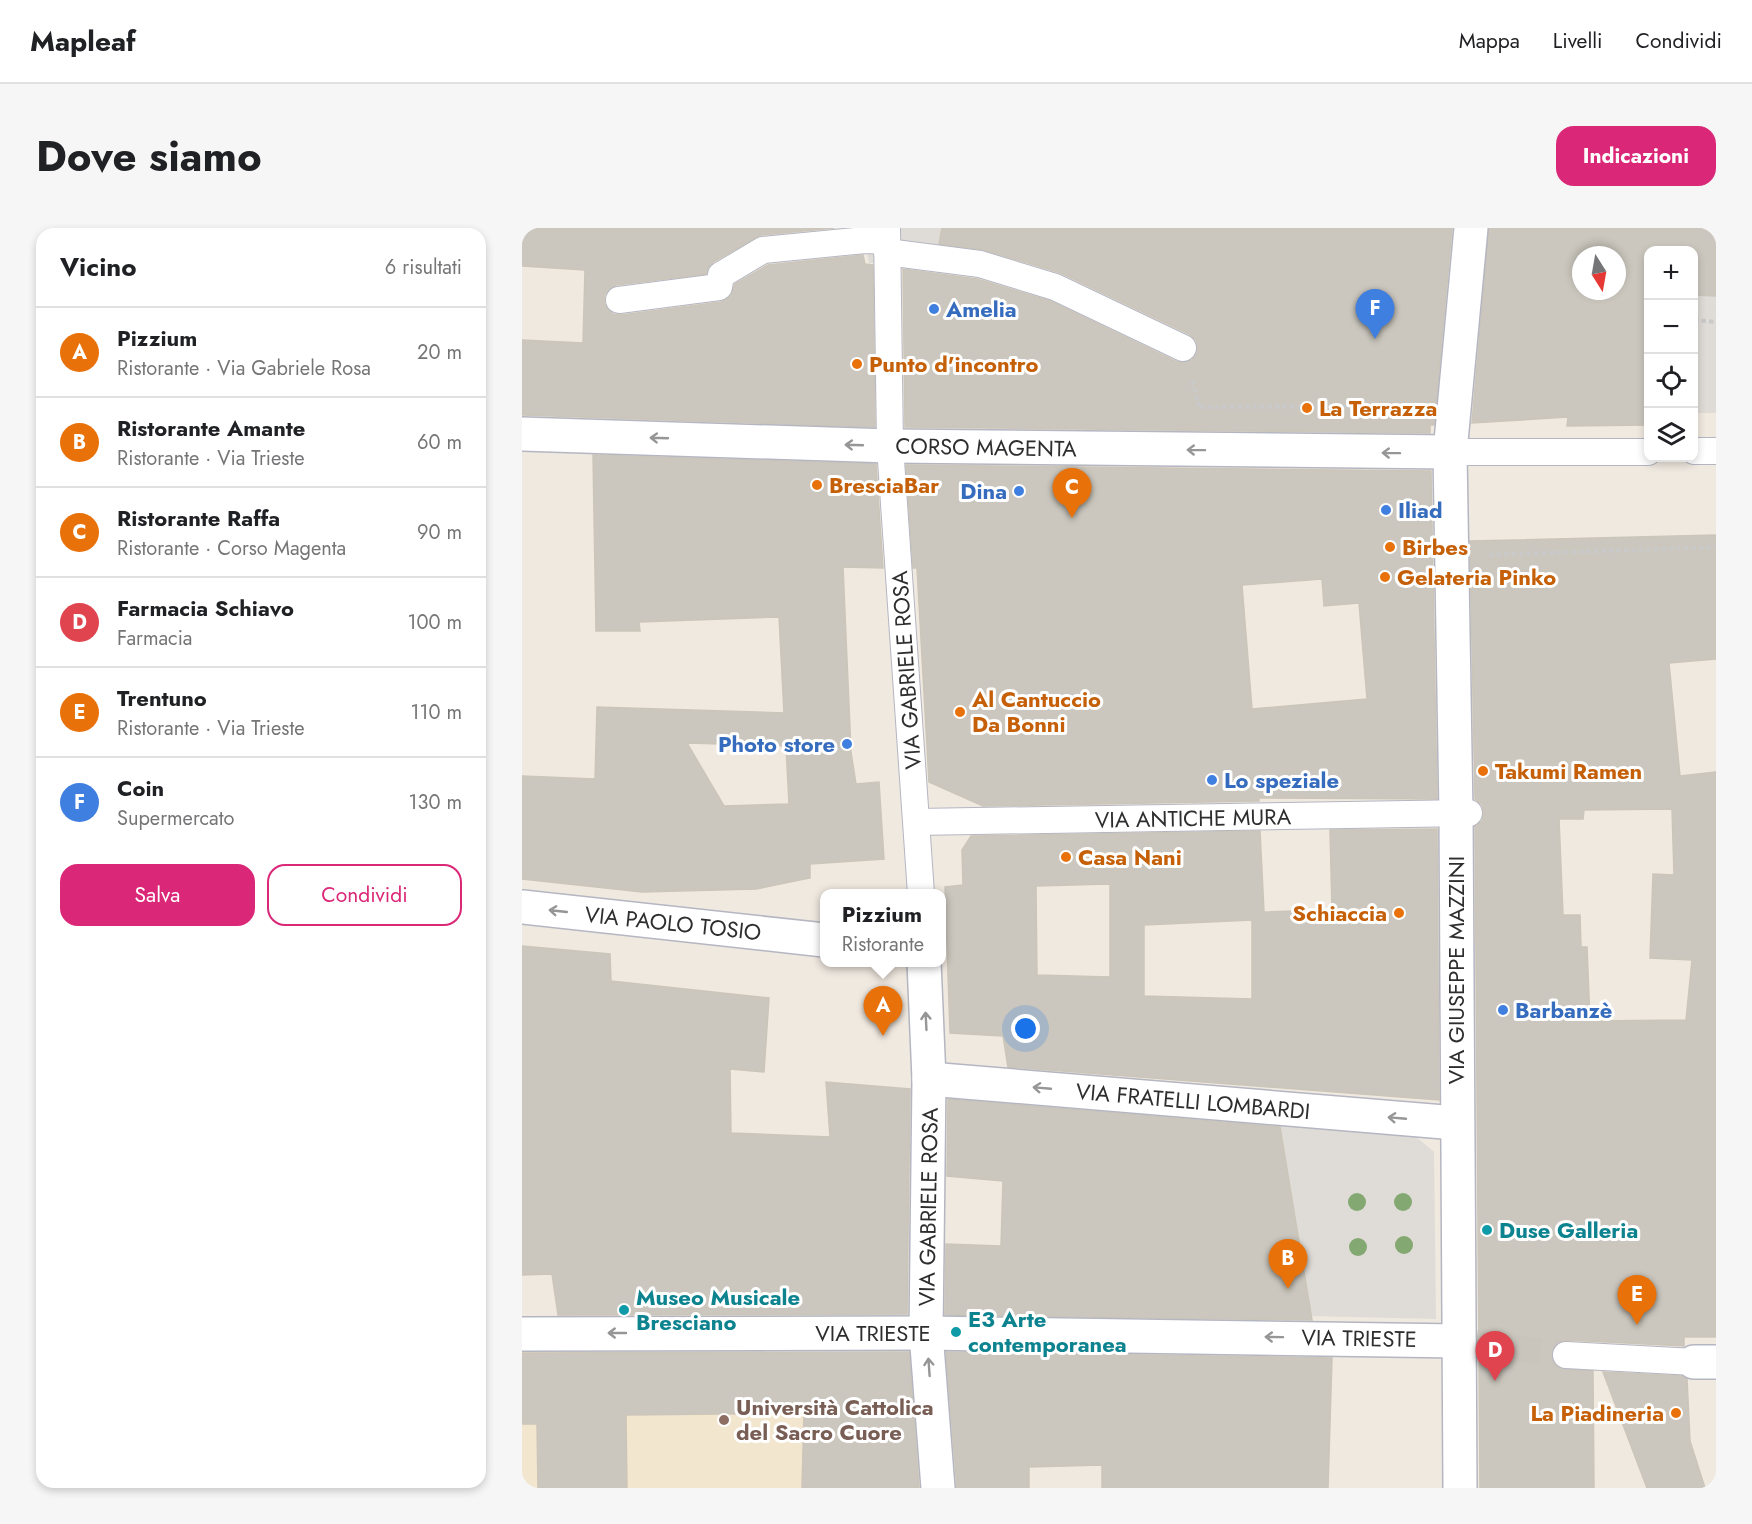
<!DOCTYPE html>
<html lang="it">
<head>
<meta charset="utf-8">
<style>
	body { margin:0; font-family:Jost,sans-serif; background:#f6f6f6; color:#202124 }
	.controls { position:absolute; right:18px; top:18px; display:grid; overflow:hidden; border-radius:12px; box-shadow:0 3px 9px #0003 }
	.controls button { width:54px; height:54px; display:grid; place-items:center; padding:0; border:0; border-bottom:2px solid #e0e0e0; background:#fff; color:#202124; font:30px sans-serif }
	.compass { position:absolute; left:1050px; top:18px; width:54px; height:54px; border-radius:50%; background:#fff; box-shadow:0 3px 9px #0003; rotate:169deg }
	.you { position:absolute; left:504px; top:801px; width:21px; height:21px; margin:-15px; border:4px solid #fff; border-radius:50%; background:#1a73e8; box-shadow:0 0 0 9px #1a73e833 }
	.badge { display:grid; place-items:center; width:39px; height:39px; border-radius:50%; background:#db2777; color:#fff; font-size:20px; font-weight:700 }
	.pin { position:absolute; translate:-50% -50px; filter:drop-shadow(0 2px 3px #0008) }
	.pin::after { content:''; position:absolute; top:32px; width:21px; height:18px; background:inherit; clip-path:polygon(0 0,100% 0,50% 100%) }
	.popup { position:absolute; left:298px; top:661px; width:126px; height:78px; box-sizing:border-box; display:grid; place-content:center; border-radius:12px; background:#fff; filter:drop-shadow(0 2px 4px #0005); font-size:20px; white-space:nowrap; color:#757577 }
	.popup b { font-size:22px; color:#202124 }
	.popup::after { content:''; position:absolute; left:50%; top:100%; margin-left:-12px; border:12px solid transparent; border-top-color:#fff }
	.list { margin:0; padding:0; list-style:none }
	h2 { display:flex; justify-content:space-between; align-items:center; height:78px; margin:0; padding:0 24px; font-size:26px }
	h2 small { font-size:20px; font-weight:400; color:#757577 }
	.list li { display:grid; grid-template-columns:39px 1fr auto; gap:18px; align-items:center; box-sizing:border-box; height:90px; padding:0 24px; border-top:2px solid #e0e0e0 }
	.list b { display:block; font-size:22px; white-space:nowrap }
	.list p { margin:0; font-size:20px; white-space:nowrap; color:#757577 }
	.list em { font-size:20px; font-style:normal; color:#757577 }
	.actions { display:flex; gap:12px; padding:18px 24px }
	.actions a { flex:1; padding:14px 0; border:2px solid #db2777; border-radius:18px; text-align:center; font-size:21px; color:#db2777 }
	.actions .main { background:#db2777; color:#fff }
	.icon { flex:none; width:33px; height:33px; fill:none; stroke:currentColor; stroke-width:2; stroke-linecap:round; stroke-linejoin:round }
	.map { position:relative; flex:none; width:1194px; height:1260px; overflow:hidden; border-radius:18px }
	header { display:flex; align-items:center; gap:36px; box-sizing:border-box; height:84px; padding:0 30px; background:#fff; border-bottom:2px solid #e0e0e0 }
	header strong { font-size:28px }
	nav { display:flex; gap:33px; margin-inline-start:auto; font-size:21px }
	.intro { display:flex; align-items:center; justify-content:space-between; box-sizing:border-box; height:144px; padding:0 36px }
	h1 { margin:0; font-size:42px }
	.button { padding:15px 27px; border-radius:18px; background:#db2777; color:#fff; font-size:21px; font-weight:700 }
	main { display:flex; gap:36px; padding:0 36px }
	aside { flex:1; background:#fff; border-radius:18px; box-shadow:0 3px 9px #0003 }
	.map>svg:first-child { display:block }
	.education { fill:#f2e6cf }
	.plaza { fill:#dfdcd7 }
	.building { fill:#cbc7be; stroke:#ccc5b9; stroke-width:1.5; fill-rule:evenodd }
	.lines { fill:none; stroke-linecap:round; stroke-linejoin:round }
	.pedestrian-tunnel { stroke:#c9c4bc; stroke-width:26; stroke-dasharray:26 13; stroke-linecap:butt }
	.pedestrian-casing { stroke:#b4b6c2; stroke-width:28 }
	.minor-casing { stroke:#b4b6c2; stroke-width:36 }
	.path { stroke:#c9c9c9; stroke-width:4; stroke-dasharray:4.5 3; stroke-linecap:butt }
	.pedestrian { stroke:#fff; stroke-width:26 }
	.minor { stroke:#fff; stroke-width:33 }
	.tree { fill:#84a871 }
	.oneway { stroke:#969696 }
	.shop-dot { fill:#3f7fe0; stroke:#fff; stroke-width:2 }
	.food-dot { fill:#e8710a; stroke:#fff; stroke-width:2 }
	.culture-dot { fill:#0f9aa8; stroke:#fff; stroke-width:2 }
	.education-dot { fill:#8d6e63; stroke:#fff; stroke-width:2 }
	.labels { text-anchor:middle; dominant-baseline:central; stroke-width:6; stroke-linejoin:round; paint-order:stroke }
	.shop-label { font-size:22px; font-weight:bold; fill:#366cbe; stroke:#fff; text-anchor:start }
	.food-label { font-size:22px; font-weight:bold; fill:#c56008; stroke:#fff; text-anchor:start }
	.street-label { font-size:22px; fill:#2e2e2e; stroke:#fff }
	.culture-label { font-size:22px; font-weight:bold; fill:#0d838f; stroke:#fff; text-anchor:start }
	.education-label { font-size:22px; font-weight:bold; fill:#785e54; stroke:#fff; text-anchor:start }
</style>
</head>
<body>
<header>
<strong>Mapleaf</strong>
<nav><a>Mappa</a><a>Livelli</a><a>Condividi</a></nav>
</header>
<div class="intro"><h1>Dove siamo</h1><a class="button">Indicazioni</a></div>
<main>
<aside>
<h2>Vicino<small>6 risultati</small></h2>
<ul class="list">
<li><span class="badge" style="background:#e8710a">A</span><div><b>Pizzium</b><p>Ristorante · Via Gabriele Rosa</p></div><em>20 m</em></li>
<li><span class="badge" style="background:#e8710a">B</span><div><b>Ristorante Amante</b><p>Ristorante · Via Trieste</p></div><em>60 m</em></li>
<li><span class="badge" style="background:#e8710a">C</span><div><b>Ristorante Raffa</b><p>Ristorante · Corso Magenta</p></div><em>90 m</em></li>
<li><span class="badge" style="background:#e0444e">D</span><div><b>Farmacia Schiavo</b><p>Farmacia</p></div><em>100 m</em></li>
<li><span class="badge" style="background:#e8710a">E</span><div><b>Trentuno</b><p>Ristorante · Via Trieste</p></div><em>110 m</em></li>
<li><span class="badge" style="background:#3f7fe0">F</span><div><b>Coin</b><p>Supermercato</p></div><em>130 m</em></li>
</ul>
<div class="actions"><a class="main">Salva</a><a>Condividi</a></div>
</aside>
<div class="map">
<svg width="1194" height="1260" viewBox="0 0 1194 1260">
	<rect width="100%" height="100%" fill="#f0e9e0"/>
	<polygon class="education" points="0,1124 399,1125 407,1260 0,1260"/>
	<g class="plaza">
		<polygon points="341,0 420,0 414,35 347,35"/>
		<polygon points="1172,67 1194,68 1194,185 1172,185"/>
		<polygon points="757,891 886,902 912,924 914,1091 789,1088"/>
	</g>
	<g class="building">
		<polygon points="0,0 312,0 239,7 191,34 184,46 94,57 83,66 82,75 91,86 99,87 199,74 208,69 213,56 246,37 341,27 343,36 351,37 353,199 0,187 0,112 61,115 63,42 0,38"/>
		<polygon points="420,0 930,0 912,197 908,197 908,205 383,199 381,41 455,51 528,73 655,134 670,132 676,119 674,112 667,106 539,45 462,22 417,16"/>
		<path d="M967 0H1190V3L1194 4V68L1172 67V22H1126V197L1045 198 1046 189 950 195ZM1059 27H1095V63H1059Z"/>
		<path d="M71 227 354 236 361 340 321 339 329 524 334 556 357 554 362 631 288 636V650L234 661 120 664 0 651V548L73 551 75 479 262 485 257 389 117 394 118 403H74ZM165 515 264 518 267 576 202 578Z"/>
		<path d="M384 237 909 243 915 571 737 570V573L461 578 407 554 395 340H391ZM800 351 802 378 837 375 845 471 730 481 720 357Z"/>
		<path d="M1194 307V431L1147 435 1158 548 1194 544V1109H1162V1118L1045 1112 1037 1114 1029 1127 1035 1139 1071 1143 1072 1260H958L953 598 960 593 962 585 960 577 953 571 948 313ZM1150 581 1152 647 1131 646 1128 730 1170 732 1164 792 1068 793 1065 719H1059L1058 687H1041L1037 591H1061L1062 582Z"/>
		<path d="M915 601 917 872 486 839 481 808 428 805 423 659 441 657 440 622 449 608 738 603 742 684 810 682 808 602ZM588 656V749L515 747 514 658ZM730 692V771L622 768V697Z"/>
		<polygon points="0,718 88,726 89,753 247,770 242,844 208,841 209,905 308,909 304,854 388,861 385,1086 36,1087 30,1046 0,1047"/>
		<polygon points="426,871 758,899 790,1092 423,1087 424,1016 479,1018 481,953 425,948"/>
		<polygon points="387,1124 397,1260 280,1260 282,1185 104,1187 105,1260 16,1260 15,1196 0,1196 0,1125"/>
		<polygon points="424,1124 810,1130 806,1260 580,1260 580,1237 507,1239 507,1260 435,1260"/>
		<polygon points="1081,1144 1161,1148 1165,1151 1168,1213 1183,1260 1125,1260"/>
	</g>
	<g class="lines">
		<polyline class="pedestrian-tunnel" points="954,1115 1044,1127"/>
		<defs>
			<g id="pedestrian">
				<polyline points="365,0 368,218 399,666"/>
				<polyline points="365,24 458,36 533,59 661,120"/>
				<polyline points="97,72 197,59 199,47 241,22 343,12 365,13"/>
				<polyline points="1172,223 1194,223"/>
				<polyline points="928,224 1126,224"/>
				<polyline points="395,594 947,585"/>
				<polyline points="1044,1127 1172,1134"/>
			</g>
			<g id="minor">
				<polyline points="0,206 368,218 928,224"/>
				<polyline points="0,679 302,712"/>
				<polyline points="402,734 407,851 404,1105 416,1260"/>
				<polyline points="407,851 934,895"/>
				<polyline points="0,1106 404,1105 937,1113"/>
				<polyline points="1172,1134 1194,1134"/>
				<polyline points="938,1260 934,585 928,224 949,0"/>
			</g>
		</defs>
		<use href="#pedestrian" class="pedestrian-casing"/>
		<use href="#minor" class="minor-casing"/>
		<g class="path">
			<polyline points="1172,92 1194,94"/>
			<polyline points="670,153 678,180"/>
			<polyline points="678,179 896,178"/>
			<polyline points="967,327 1194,319"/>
		</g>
		<use href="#pedestrian" class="pedestrian"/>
		<use href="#minor" class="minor"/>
	</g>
	<g class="tree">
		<circle cx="835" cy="974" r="9"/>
		<circle cx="881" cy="974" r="9"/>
		<circle cx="882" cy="1017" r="9"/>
		<circle cx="836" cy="1019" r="9"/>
	</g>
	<defs><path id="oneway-shaft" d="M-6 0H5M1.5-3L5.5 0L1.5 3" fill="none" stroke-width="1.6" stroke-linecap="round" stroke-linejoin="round" transform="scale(1.5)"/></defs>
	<g class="oneway">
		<use href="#oneway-shaft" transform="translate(137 210) rotate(-178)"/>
		<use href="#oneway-shaft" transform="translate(332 217) rotate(-178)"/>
		<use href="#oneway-shaft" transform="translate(674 222) rotate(-179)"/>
		<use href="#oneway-shaft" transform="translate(869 225) rotate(-179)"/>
		<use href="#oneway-shaft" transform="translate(36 683) rotate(-174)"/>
		<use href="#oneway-shaft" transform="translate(404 793) rotate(-93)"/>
		<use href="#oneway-shaft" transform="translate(520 860) rotate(-175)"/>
		<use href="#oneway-shaft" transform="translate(875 890) rotate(-175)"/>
		<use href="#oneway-shaft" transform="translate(95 1105) rotate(180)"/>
		<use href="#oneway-shaft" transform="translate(752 1109) rotate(-179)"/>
		<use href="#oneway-shaft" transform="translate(407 1139) rotate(-94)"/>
	</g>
	<g class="shop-dot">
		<circle cx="412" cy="81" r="6"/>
		<circle cx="497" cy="263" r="6"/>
		<circle cx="864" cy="282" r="6"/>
		<circle cx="325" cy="516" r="6"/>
		<circle cx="690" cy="552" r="6"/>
		<circle cx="981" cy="782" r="6"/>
	</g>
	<g class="food-dot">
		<circle cx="335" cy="136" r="6"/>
		<circle cx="785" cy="180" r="6"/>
		<circle cx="295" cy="257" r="6"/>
		<circle cx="868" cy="319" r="6"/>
		<circle cx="863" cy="349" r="6"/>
		<circle cx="438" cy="484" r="6"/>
		<circle cx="961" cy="543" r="6"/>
		<circle cx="544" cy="629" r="6"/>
		<circle cx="877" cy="685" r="6"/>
		<circle cx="1154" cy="1185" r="6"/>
	</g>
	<g class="culture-dot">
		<circle cx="965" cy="1002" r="6"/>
		<circle cx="102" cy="1082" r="6"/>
		<circle cx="434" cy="1104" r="6"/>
	</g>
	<circle class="education-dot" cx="202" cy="1192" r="6"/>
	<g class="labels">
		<g class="shop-label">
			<text x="424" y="81">Amelia</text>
			<text x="485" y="263" text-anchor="end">Dina</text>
			<text x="876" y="282">Iliad</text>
			<text x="313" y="516" text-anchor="end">Photo store</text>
			<text x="702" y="552">Lo speziale</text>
			<text x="993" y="782">Barbanzè</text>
		</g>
		<g class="food-label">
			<text x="347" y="136">Punto d'incontro</text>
			<text x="797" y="180">La Terrazza</text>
			<text x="307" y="257">BresciaBar</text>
			<text x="880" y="319">Birbes</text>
			<text x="875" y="349">Gelateria Pinko</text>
			<text x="450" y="471">Al Cantuccio<tspan x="450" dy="25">Da Bonni</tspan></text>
			<text x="973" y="543">Takumi Ramen</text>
			<text x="556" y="629">Casa Nani</text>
			<text x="865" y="685" text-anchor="end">Schiaccia</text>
			<text x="1142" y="1185" text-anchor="end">La Piadineria</text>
		</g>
		<g class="street-label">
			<text transform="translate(464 219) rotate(1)">CORSO MAGENTA</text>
			<text transform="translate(384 442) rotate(-94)">VIA GABRIELE ROSA</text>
			<text transform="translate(671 590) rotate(-1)">VIA ANTICHE MURA</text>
			<text transform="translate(151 695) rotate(6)">VIA PAOLO TOSIO</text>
			<text transform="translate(934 742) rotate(-90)">VIA GIUSEPPE MAZZINI</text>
			<text transform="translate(671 873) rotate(5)">VIA FRATELLI LOMBARDI</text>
			<text transform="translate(406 979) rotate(-89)">VIA GABRIELE ROSA</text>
			<text x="351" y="1105">VIA TRIESTE</text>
			<text transform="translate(837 1110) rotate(1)">VIA TRIESTE</text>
		</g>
		<g class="culture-label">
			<text x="977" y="1002">Duse Galleria</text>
			<text x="114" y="1069">Museo Musicale<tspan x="114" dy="25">Bresciano</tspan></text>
			<text x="446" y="1091">E3 Arte<tspan x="446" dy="25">contemporanea</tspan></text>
		</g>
		<g class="education-label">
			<text x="214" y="1179">Università Cattolica<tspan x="214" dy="25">del Sacro Cuore</tspan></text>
		</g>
	</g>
</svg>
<div class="controls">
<button>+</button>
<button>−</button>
<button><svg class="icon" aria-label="locate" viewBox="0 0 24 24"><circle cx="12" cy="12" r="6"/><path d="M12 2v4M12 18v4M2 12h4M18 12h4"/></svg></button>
<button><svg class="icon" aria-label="layers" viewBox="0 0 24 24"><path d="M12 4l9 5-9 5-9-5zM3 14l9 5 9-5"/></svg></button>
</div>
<svg class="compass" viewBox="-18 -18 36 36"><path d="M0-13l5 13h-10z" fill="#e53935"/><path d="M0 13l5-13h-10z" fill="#757577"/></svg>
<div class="you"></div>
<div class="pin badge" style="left:361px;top:808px;background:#e8710a">A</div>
<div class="popup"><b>Pizzium</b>Ristorante</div>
<div class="pin badge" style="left:766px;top:1061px;background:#e8710a">B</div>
<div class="pin badge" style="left:550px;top:290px;background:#e8710a">C</div>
<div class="pin badge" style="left:973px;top:1153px;background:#e0444e">D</div>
<div class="pin badge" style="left:1115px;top:1097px;background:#e8710a">E</div>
<div class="pin badge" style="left:853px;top:111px;background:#3f7fe0">F</div>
</div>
</main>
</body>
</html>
